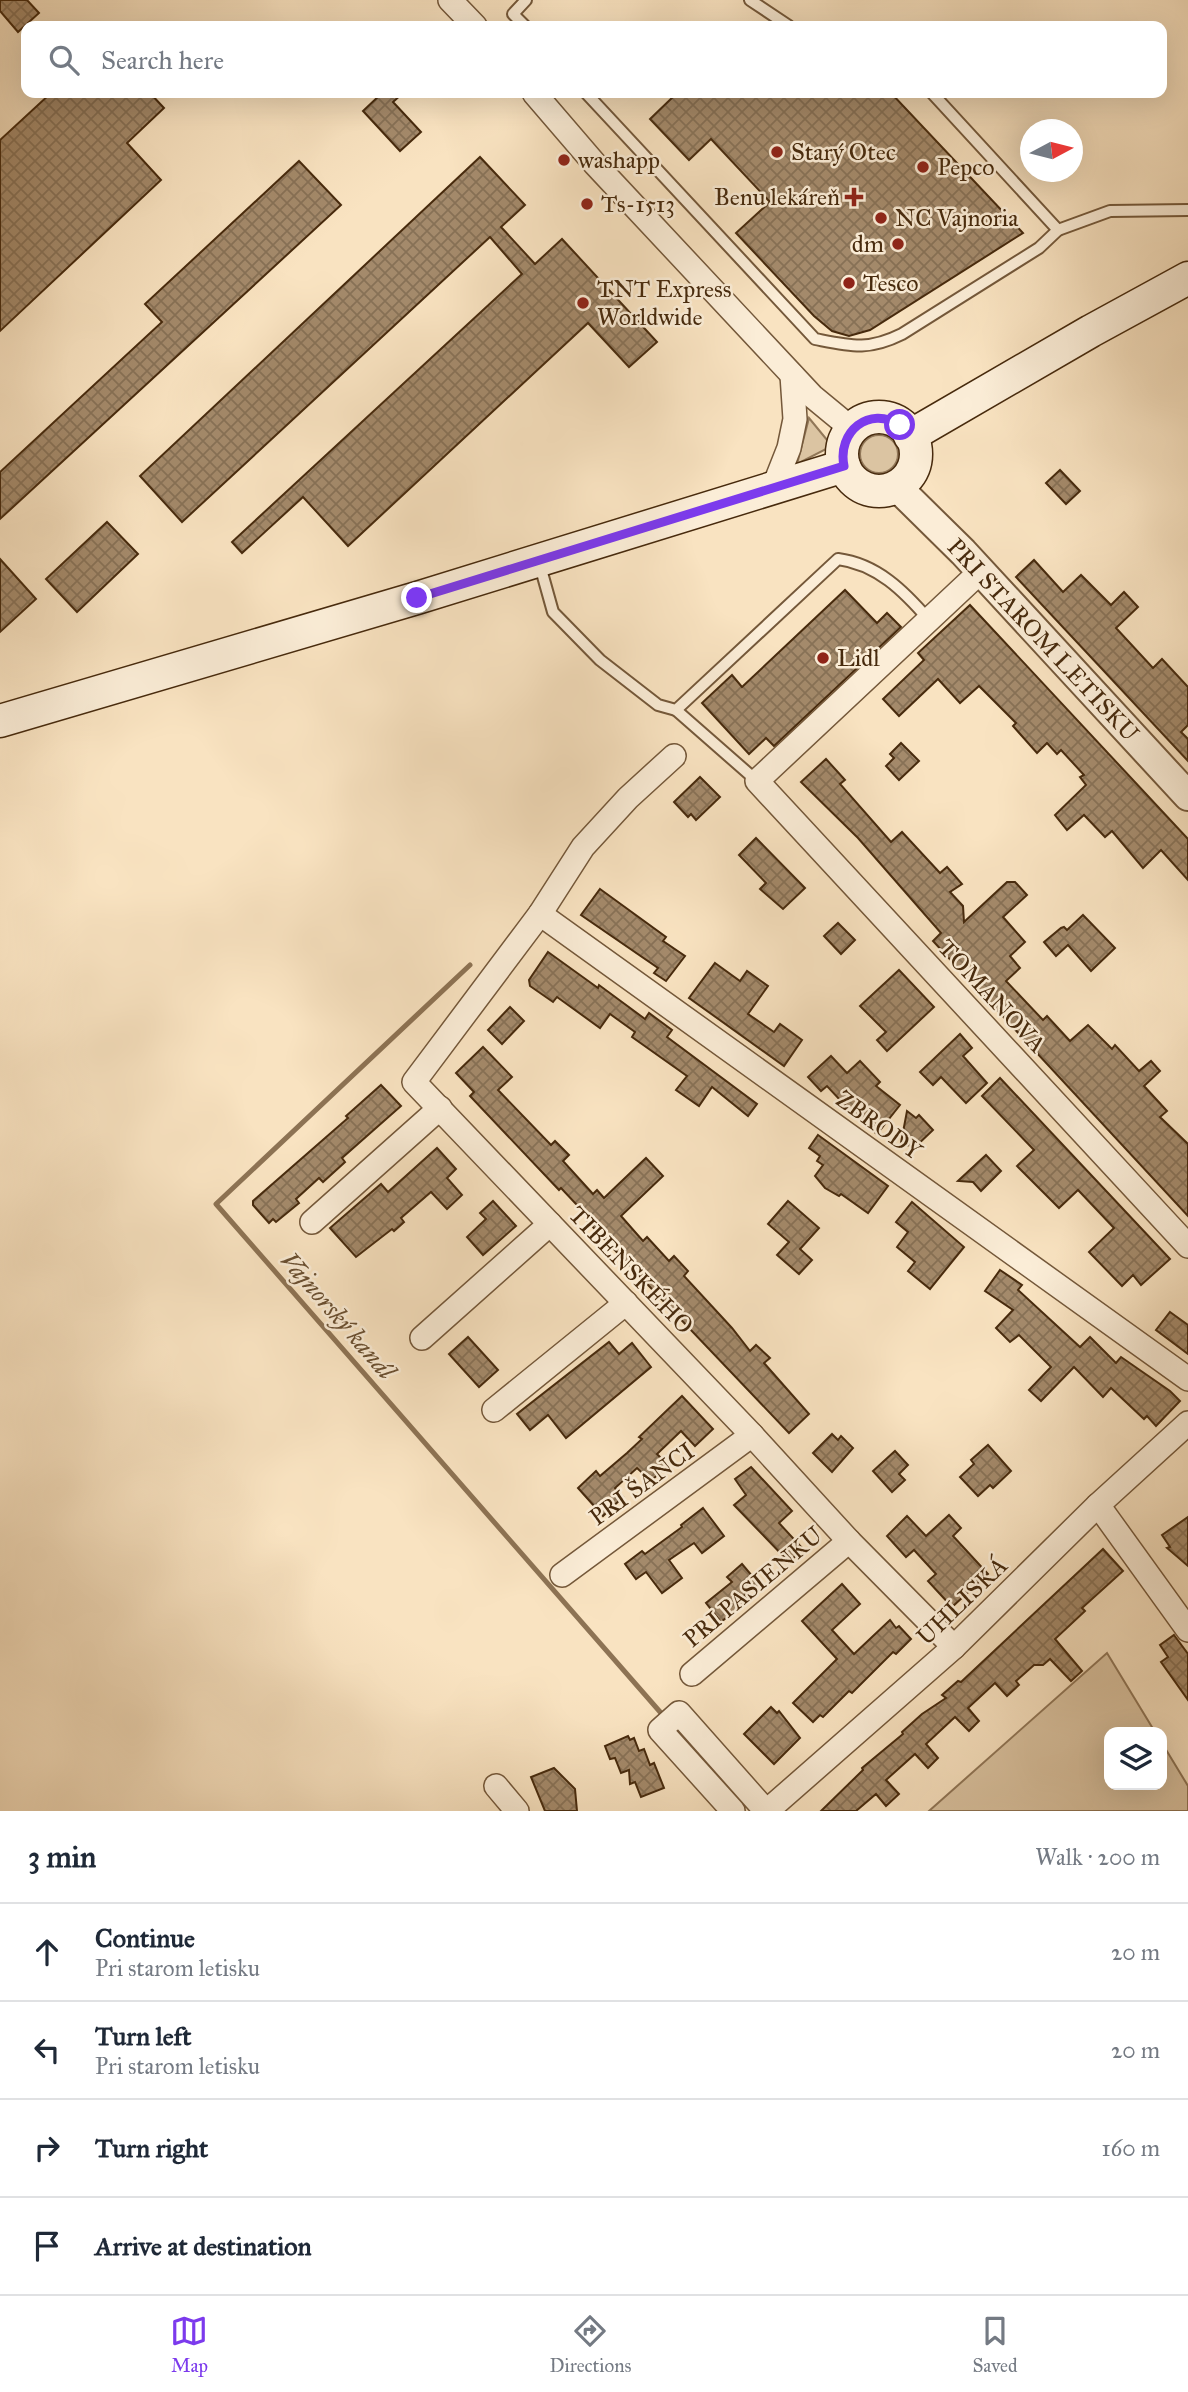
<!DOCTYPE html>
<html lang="en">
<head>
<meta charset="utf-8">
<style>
	body { margin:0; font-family:"IM FELL Great Primer",serif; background:#f2f2f3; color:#1f2937 }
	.controls { position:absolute; right:21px; bottom:21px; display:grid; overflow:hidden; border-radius:14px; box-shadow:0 7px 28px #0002 }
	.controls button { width:63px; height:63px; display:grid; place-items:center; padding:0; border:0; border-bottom:2px solid #e0e1e3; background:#fff; color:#1f2937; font:35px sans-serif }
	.compass { position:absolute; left:1020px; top:119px; width:63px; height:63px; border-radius:50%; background:#fff; box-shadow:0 7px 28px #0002; rotate:83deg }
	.stop { position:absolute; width:21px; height:21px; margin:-16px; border:5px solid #7c3aed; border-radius:50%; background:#fff }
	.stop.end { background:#7c3aed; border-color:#fff; box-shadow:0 2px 7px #0008 }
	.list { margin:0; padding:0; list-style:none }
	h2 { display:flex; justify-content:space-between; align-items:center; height:91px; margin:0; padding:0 28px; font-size:30px }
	h2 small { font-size:23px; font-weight:400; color:#747a83 }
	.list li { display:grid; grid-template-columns:46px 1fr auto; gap:21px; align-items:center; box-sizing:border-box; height:98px; padding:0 28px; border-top:2px solid #e0e1e3 }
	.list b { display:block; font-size:26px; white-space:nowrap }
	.list p { margin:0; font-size:23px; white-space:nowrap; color:#747a83 }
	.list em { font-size:23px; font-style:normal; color:#747a83 }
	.icon { flex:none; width:38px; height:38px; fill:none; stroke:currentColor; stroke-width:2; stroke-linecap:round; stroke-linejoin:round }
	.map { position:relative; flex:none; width:1188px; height:1811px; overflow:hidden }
	.search { position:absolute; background:#fff; box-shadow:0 7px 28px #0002; left:21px; right:21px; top:21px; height:77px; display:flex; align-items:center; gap:18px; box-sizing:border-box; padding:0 24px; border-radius:14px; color:#747a83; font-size:26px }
	.sheet { height:483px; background:#fff }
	nav { display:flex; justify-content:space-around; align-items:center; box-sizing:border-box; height:98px; border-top:2px solid #e0e1e3; background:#fff; font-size:19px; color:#747a83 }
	nav a { display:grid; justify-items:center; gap:4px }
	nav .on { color:#7c3aed }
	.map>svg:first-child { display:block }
	.green { fill:#dbc4a2; stroke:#917758; stroke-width:2 }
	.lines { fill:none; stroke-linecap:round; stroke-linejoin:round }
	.stream { stroke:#8d7354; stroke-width:5 }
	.building { fill:url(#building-cross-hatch); stroke:#472a0d; stroke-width:2 }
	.service-casing { stroke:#74583a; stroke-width:14 }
	.minor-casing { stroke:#74583a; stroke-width:26 }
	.tertiary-casing { stroke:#74583a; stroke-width:32 }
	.secondary-casing { stroke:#472a0d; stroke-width:35 }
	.service { stroke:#fbedd7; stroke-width:10 }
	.minor { stroke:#fbedd7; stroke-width:23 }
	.tertiary { stroke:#fbedd7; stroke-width:28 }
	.secondary { stroke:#fbedd7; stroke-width:32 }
	.route { stroke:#7c3aed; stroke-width:9 }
	.poi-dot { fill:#8f2418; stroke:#fbedd7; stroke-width:2.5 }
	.labels { text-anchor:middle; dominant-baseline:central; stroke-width:5; stroke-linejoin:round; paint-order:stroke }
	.poi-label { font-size:24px; fill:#472a0d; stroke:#fbedd7; text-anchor:start }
	.street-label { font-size:24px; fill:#472a0d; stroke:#fbedd7 }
	.water-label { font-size:26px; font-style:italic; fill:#6a4f31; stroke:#fbedd7 }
</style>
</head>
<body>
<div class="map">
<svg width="1188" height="1811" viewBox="0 0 1188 1811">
	<defs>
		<pattern id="building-cross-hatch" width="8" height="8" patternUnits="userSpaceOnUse" patternTransform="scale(1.75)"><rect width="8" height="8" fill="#a48a6b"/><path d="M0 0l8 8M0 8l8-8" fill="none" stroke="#877156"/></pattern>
	</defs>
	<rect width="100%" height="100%" fill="#f9e3c1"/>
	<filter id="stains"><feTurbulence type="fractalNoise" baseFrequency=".00286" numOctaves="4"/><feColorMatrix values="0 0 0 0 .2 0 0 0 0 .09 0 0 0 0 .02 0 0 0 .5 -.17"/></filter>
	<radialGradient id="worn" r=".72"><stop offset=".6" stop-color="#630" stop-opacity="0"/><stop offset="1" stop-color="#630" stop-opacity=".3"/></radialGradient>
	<g class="green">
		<polygon points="809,418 832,446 797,464"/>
		<circle cx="879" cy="454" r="19"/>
		<polygon points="1107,1653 1155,1732 1109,1732 1109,1785 1162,1785 1162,1743 1188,1786 1188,1811 929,1811"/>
	</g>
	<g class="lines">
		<g class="stream">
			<polyline points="470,965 216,1204 661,1713"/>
			<polyline points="676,1730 715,1774"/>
		</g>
	</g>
	<g class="building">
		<polygon points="0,0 27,0 39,13 18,32 0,11"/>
		<polygon points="51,93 150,93 164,108 127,143 161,180 0,331 0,140"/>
		<polygon points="382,93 403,93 393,102 421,132 400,151 363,111"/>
		<polygon points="677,93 891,93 1023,233 870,330 849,336 832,331 814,316 736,233 770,202 711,139 689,160 650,119"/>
		<polygon points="480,157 525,205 501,227 535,264 562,239 657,342 629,367 588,323 348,546 303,497 242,553 232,542 522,274 490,237 182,522 140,476"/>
		<polygon points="299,161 341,205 0,519 0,472 162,322 145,304"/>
		<polygon points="1060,470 1080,491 1066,504 1046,483"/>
		<polygon points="107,522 138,554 77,612 46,579"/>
		<polygon points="0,559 36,599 0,632"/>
		<polygon points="1034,560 1063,592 1081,575 1111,605 1124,592 1138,607 1116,628 1153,668 1162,659 1188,687 1188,725 1181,732 1188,739 1188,761 1016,577"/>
		<polygon points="845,590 877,623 887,613 901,627 774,746 766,738 749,754 702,703 732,675 742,687"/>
		<polygon points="970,605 1188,839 1188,880 1161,850 1143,868 1112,831 1105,837 1084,815 1067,830 1055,815 1086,785 1080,777 1084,775 1061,750 1057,754 1047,743 1037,753 1013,726 1016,723 979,686 960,703 938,679 899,716 883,699 924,660 918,653"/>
		<polygon points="901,743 919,761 899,780 886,766 894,758 890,754"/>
		<polygon points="826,759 845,780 840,784 891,842 902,832 940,873 947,867 962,884 950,892 963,906 964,922 1007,882 1015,882 1027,895 1003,917 1025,942 1010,956 1020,968 1006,981 1043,1020 1047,1016 1070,1041 1088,1025 1112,1049 1115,1045 1139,1071 1151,1061 1160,1071 1144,1086 1167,1111 1160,1117 1188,1144 1188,1216 933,941 941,933 858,838 801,782"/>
		<polygon points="700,777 720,797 696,820 691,814 688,817 674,802"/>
		<polygon points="756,838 805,888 783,909 760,889 766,883 739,855"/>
		<polygon points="600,889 666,937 663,941 685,956 666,981 654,973 658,968 581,915"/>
		<polygon points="1083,915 1115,948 1091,971 1068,945 1056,956 1044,942 1061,928 1064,927 1067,930"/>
		<polygon points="838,923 855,940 841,954 824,936"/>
		<polygon points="548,952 598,988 599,985 645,1019 649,1013 672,1030 667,1037 757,1104 748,1116 712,1087 699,1106 676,1090 687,1076 632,1037 635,1032 610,1014 600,1028 557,997 553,1002 530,986 529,980"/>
		<polygon points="715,963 740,981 747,971 768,986 748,1014 774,1032 780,1024 802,1040 784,1066 689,998"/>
		<polygon points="899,970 934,1007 887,1051 877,1040 886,1032 860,1006"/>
		<polygon points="510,1007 524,1021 502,1044 488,1030"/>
		<polygon points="960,1034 972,1048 963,1056 987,1083 966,1103 941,1077 933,1085 920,1072"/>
		<polygon points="483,1047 512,1077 498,1090 551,1145 555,1141 569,1155 563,1161 593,1194 597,1190 604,1198 646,1158 663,1176 621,1216 643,1241 647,1237 669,1261 674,1256 688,1271 684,1276 732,1328 750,1351 756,1345 770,1358 764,1363 809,1414 789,1433 588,1222 591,1220 561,1188 559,1190 470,1096 474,1092 456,1073"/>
		<polygon points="831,1056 847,1073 860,1061 880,1082 876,1086 900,1105 877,1134 855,1116 827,1086 821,1091 808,1077"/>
		<polygon points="1000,1078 1170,1259 1141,1285 1133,1275 1122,1286 1089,1252 1114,1228 1078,1190 1059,1208 1017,1166 1034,1150 982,1096"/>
		<polygon points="381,1085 401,1106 342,1158 345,1162 323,1182 319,1178 296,1199 299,1203 276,1222 273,1219 269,1223 253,1205 253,1201 348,1118 346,1116"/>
		<polygon points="907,1111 916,1118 919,1115 933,1130 913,1149 909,1145 900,1148"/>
		<polygon points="818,1135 888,1186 868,1213 841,1194 839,1196 825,1188 815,1176 823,1165 817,1161 820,1156 809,1148"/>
		<polygon points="437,1148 456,1169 447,1178 462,1195 447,1209 431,1192 401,1218 404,1222 394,1231 392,1229 356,1257 330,1228 381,1184 388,1192"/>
		<polygon points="986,1155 1001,1171 981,1191 973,1182 958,1181"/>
		<polygon points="493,1201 516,1226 483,1255 467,1237 486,1219 480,1213"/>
		<polygon points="788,1201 819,1228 800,1249 812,1260 799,1274 777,1255 789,1242 768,1224"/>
		<polygon points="912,1202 964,1247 930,1289 908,1271 915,1262 897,1247 908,1232 896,1222"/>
		<polygon points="1000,1270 1022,1285 1018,1290 1080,1347 1090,1337 1116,1363 1121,1357 1170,1391 1180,1401 1156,1426 1147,1416 1144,1419 1111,1388 1103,1397 1074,1367 1041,1401 1029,1390 1051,1367 1019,1335 1010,1342 996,1328 1013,1310 985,1291"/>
		<polygon points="1170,1312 1188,1325 1188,1354 1156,1330"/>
		<polygon points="468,1337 498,1370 479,1387 449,1354"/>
		<polygon points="609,1342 619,1354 632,1343 651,1367 566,1438 548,1415 530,1430 517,1414"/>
		<polygon points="682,1396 713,1429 695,1446 681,1431 657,1454 668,1465 651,1481 637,1468 615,1488 623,1497 603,1516 578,1488 596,1471 600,1476 627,1453 642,1439 639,1437"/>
		<polygon points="832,1434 838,1440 841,1436 853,1448 832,1472 813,1453"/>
		<polygon points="988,1445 1011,1471 993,1488 990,1485 978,1496 960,1477 974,1464 971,1460"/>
		<polygon points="895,1451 908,1465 899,1474 905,1480 892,1492 873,1471"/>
		<polygon points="751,1467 792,1511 779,1523 803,1549 789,1562 734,1505 746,1495 735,1479"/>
		<polygon points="703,1508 724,1536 702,1553 694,1543 669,1560 682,1578 662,1593 646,1572 636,1579 625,1564 642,1551 645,1554 682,1527 681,1525"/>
		<polygon points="949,1515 961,1528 953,1536 988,1574 952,1607 928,1581 936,1574 914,1550 906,1557 887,1536 907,1516 926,1536"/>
		<polygon points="1188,1517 1188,1566 1167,1548 1170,1547 1162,1535"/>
		<polygon points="1103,1549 1123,1571 1082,1608 1085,1611 1055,1639 1082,1671 1071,1681 1050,1659 1043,1665 1034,1665 1016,1681 1019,1685 1007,1696 995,1683 968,1708 979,1721 969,1731 955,1717 926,1744 938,1758 928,1768 915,1754 886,1780 899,1794 886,1806 876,1794 856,1811 821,1811 863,1770 862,1768 903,1734 902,1732 922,1714 946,1698 942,1695 958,1681 961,1682"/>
		<polygon points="742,1564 759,1584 744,1596 748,1600 721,1622 706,1603 732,1582 727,1577"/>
		<polygon points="842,1584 860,1604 832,1630 854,1654 890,1620 896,1628 899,1626 911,1639 896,1654 893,1652 852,1693 849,1691 823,1717 820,1715 813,1722 793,1703 837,1659 802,1621"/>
		<polygon points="1174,1635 1188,1654 1188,1700 1161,1662 1168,1657 1160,1645"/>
		<polygon points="771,1707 777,1713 779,1711 800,1738 774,1764 744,1734"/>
		<polygon points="628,1736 630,1740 634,1738 639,1751 644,1749 650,1765 654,1763 664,1788 641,1797 635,1782 630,1784 629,1770 621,1773 615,1758 610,1759 605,1746"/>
		<polygon points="554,1768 575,1789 577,1811 545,1811 531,1777"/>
	</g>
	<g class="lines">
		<defs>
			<g id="service">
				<polyline points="750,0 789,26"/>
				<polyline points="525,26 513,14 526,0"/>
				<path d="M586 93 815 339C851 346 868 351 902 334L1039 248 1058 230 1110 211 1188 210"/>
				<polyline points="932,93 1058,230"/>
				<path d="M539 562 553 612 600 660 658 705 676 710 838 559C877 564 904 591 929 620"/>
				<polyline points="676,710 757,781"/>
			</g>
			<g id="minor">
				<polyline points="450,0 475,26"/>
				<polyline points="534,93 595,164 812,396 852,429"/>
				<polyline points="774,486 789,448 795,419 792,375"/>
				<polyline points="981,571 757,781 1188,1246"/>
				<polyline points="674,756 628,798 583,847 540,914 414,1082 752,1435 849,1541 954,1647"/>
				<polyline points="540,914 1188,1379"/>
				<polyline points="312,1222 440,1108"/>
				<polyline points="422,1338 550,1224"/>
				<polyline points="494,1410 626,1303"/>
				<polyline points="1098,1505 1188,1630"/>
				<polyline points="562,1575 752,1435"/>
				<polyline points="692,1674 849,1541"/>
				<polyline points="496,1786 517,1811"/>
				<polyline points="733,1811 660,1730 679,1713 766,1811"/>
				<polyline points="767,1811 954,1647 1098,1505 1188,1423"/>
			</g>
			<polyline id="tertiary" points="896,486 963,552 1188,796"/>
			<g id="secondary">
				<circle cx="879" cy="454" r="37"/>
				<polyline points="910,436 1091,331 1188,278"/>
				<polyline points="0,721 417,598 844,466"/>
			</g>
		</defs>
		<use href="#service" class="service-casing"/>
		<use href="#minor" class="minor-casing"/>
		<use href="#tertiary" class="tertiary-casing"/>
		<use href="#secondary" class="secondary-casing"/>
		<use href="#service" class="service"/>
		<use href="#minor" class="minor"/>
		<use href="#tertiary" class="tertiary"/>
		<use href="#secondary" class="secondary"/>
	</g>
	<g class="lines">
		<path class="route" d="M417 598 844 466C837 432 869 405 900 425"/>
	</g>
	<g class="poi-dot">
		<circle cx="777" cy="152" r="7"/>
		<circle cx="564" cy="160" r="7"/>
		<circle cx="923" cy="167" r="7"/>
		<path d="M850.5 186.5h7v7h7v7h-7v7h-7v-7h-7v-7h7z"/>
		<circle cx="587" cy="204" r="7"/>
		<circle cx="881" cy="218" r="7"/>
		<circle cx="898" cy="244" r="7"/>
		<circle cx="849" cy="283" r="7"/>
		<circle cx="583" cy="303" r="7"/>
		<circle cx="823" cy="658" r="7"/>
	</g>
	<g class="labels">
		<g class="poi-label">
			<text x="791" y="152">Starý Otec</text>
			<text x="578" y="160">washapp</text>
			<text x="937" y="167">Pepco</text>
			<text x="840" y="197" text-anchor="end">Benu lekáreň</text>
			<text x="601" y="204">Ts-1513</text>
			<text x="895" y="218">NC Vajnoria</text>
			<text x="884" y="244" text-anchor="end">dm</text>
			<text x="863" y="283">Tesco</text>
			<text x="597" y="289">TNT Express<tspan x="597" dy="28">Worldwide</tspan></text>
			<text x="837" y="658">Lidl</text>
		</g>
		<g class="street-label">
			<text transform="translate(1043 640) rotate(47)">PRI STAROM LETISKU</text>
			<text transform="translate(992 996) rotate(47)">TOMANOVA</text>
			<text transform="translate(879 1125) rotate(36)">ZBRODY</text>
			<text transform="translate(631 1270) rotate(46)">TIBENSKÉHO</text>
			<text transform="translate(642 1484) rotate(-36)">PRI ŠANCI</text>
			<text transform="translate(753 1587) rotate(-40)">PRI PASIENKU</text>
			<text transform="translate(962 1601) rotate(-44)">UHLISKÁ</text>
		</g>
		<g class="water-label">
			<text transform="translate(338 1315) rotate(49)">Vajnorský kanál</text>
		</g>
	</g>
	<rect width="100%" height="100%" filter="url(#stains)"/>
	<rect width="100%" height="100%" fill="url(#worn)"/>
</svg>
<div class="controls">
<button><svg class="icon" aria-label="layers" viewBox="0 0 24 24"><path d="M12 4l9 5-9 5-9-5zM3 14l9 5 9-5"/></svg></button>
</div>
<svg class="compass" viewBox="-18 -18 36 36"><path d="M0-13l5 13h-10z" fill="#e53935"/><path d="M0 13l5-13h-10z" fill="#747a83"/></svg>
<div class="stop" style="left:900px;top:425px"></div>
<div class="stop end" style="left:417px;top:598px"></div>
<div class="search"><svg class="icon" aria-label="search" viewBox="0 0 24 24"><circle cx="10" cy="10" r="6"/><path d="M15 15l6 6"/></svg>Search here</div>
</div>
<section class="sheet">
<h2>3 min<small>Walk · 200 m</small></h2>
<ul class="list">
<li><svg class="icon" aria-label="ahead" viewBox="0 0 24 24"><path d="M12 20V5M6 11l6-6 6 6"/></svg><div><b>Continue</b><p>Pri starom letisku</p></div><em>20 m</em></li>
<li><svg class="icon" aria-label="left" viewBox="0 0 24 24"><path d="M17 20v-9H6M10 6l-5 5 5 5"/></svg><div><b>Turn left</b><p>Pri starom letisku</p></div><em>20 m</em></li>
<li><svg class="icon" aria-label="right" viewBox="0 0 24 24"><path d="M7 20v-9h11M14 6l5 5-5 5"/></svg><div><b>Turn right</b></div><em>160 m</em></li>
<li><svg class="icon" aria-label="arrive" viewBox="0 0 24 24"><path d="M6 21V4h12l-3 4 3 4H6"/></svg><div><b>Arrive at destination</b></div></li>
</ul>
</section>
<nav>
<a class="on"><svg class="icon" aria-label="map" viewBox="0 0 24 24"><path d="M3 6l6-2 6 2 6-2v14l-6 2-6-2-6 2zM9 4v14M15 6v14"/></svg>Map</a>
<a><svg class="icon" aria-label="directions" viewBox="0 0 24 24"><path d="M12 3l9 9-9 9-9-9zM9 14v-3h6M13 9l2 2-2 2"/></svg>Directions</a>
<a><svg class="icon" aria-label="saved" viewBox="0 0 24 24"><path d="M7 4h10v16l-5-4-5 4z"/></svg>Saved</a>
</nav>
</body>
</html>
